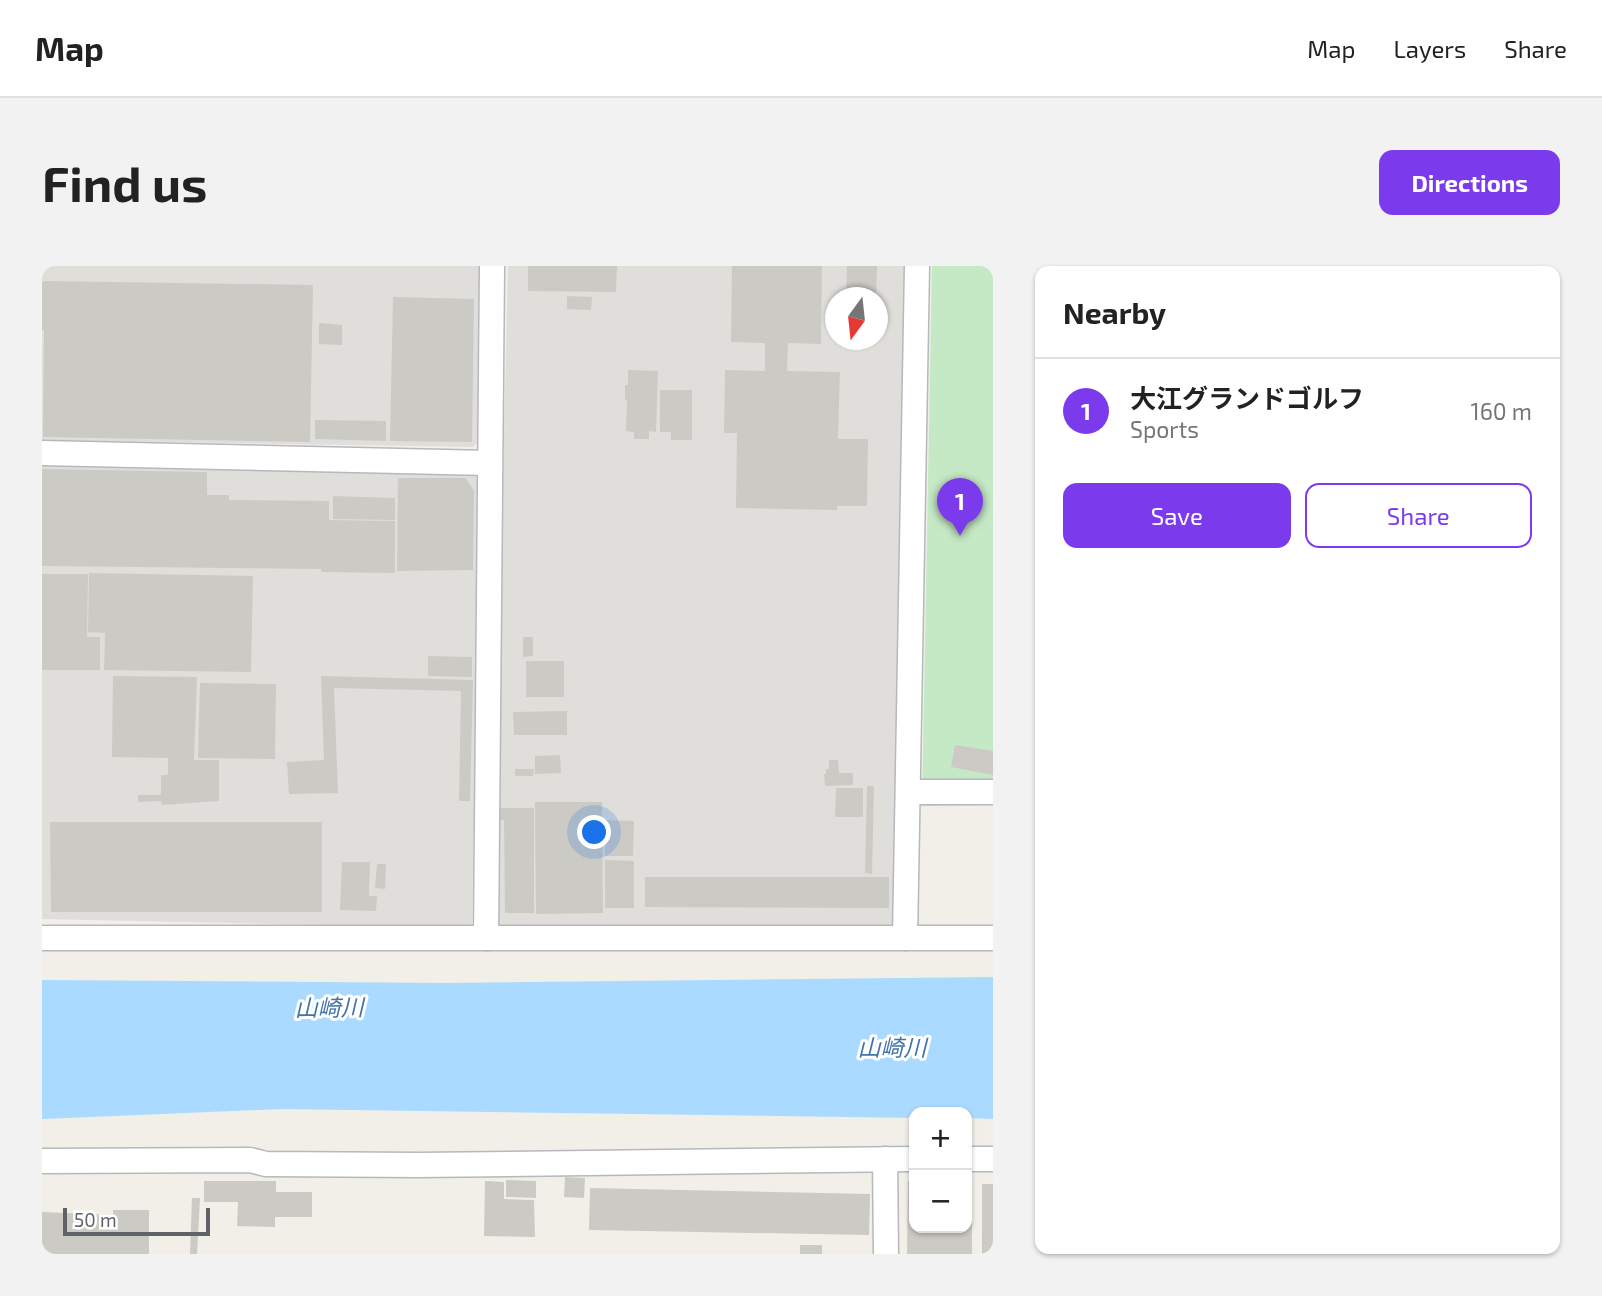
<!DOCTYPE html>
<html lang="en">
<head>
<meta charset="utf-8">
<style>
	body { margin:0; font-family:"Exo 2","Noto Sans JP",sans-serif; background:#f2f2f2; color:#222 }
	.controls { position:absolute; right:21px; bottom:21px; display:grid; overflow:hidden; border-radius:14px; box-shadow:0 2px 5px #0004 }
	.controls button { width:63px; height:63px; display:grid; place-items:center; padding:0; border:0; border-bottom:2px solid #e0e0e0; background:#fff; color:#222; font:35px sans-serif }
	.compass { position:absolute; left:783px; top:21px; width:63px; height:63px; border-radius:50%; background:#fff; box-shadow:0 2px 5px #0004; rotate:195deg }
	.scale { position:absolute; left:21px; bottom:18px; width:147px; box-sizing:border-box; padding-left:7px; border:4px solid #5f6368; border-top:0; font-size:19px; line-height:24px; white-space:nowrap; color:#5f6368; -webkit-text-stroke:5px #fff; paint-order:stroke }
	.you { position:absolute; left:553px; top:567px; width:24px; height:24px; margin:-18px; border:5px solid #fff; border-radius:50%; background:#1a73e8; box-shadow:0 0 0 10px #1a73e833 }
	.badge { display:grid; place-items:center; width:46px; height:46px; border-radius:50%; background:#7c3aed; color:#fff; font-size:23px; font-weight:700 }
	.pin { position:absolute; translate:-50% -58px; filter:drop-shadow(0 2px 4px #0008) }
	.pin::after { content:''; position:absolute; top:37px; width:24px; height:21px; background:inherit; clip-path:polygon(0 0,100% 0,50% 100%) }
	.list { margin:0; padding:0; list-style:none }
	h2 { display:flex; justify-content:space-between; align-items:center; height:91px; margin:0; padding:0 28px; font-size:30px }
	h2 small { font-size:23px; font-weight:400; color:#767676 }
	.list li { display:grid; grid-template-columns:46px 1fr auto; gap:21px; align-items:center; box-sizing:border-box; height:105px; padding:0 28px; border-top:2px solid #e0e0e0 }
	.list b { display:block; font-size:26px; white-space:nowrap }
	.list p { margin:0; font-size:23px; white-space:nowrap; color:#767676 }
	.list em { font-size:23px; font-style:normal; color:#767676 }
	.actions { display:flex; gap:14px; padding:21px 28px }
	.actions a { flex:1; padding:16px 0; border:2px solid #7c3aed; border-radius:14px; text-align:center; font-size:24px; color:#7c3aed }
	.actions .main { background:#7c3aed; color:#fff }
	.map { position:relative; flex:none; width:951px; height:988px; overflow:hidden; border-radius:14px }
	header { display:flex; align-items:center; gap:42px; box-sizing:border-box; height:98px; padding:0 35px; background:#fff; border-bottom:2px solid #e0e0e0 }
	header strong { font-size:33px }
	nav { display:flex; gap:38px; margin-inline-start:auto; font-size:24px }
	.intro { display:flex; align-items:center; justify-content:space-between; box-sizing:border-box; height:168px; padding:0 42px }
	h1 { margin:0; font-size:49px }
	.button { padding:18px 32px; border-radius:14px; background:#7c3aed; color:#fff; font-size:24px; font-weight:700 }
	main { display:flex; gap:42px; padding:0 42px }
	aside { flex:1; background:#fff; border-radius:14px; box-shadow:0 2px 5px #0004 }
	.map>svg:first-child { display:block }
	.industrial { fill:#e0deda; fill-rule:evenodd }
	.green { fill:#c5e8c5 }
	.water { fill:#aadaff }
	.building { fill:#cccac5 }
	.lines { fill:none; stroke-linecap:round; stroke-linejoin:round }
	.minor-casing { stroke:#b5b8bc; stroke-width:27 }
	.minor { stroke:#fff; stroke-width:24 }
	.labels { text-anchor:middle; dominant-baseline:central; stroke-width:6; stroke-linejoin:round; paint-order:stroke }
	.water-label { font-size:23px; font-style:italic; fill:#4174aa; stroke:#fff }
</style>
</head>
<body>
<header>
<strong>Map</strong>
<nav><a>Map</a><a>Layers</a><a>Share</a></nav>
</header>
<div class="intro"><h1>Find us</h1><a class="button">Directions</a></div>
<main>
<div class="map">
<svg width="951" height="988" viewBox="0 0 951 988">
	<rect width="100%" height="100%" fill="#f1efe8"/>
	<g class="industrial">
		<polygon points="0,0 439,0 437,175 431,181 0,174"/>
		<path d="M466 0H864L852 664H455L451 648ZM794 32H836V74H794Z"/>
		<polygon points="0,200 430,207 437,215 430,662 0,653"/>
	</g>
	<polygon class="green" points="890,0 951,0 951,539 880,540"/>
	<polygon class="water" points="951,711 951,853 925,852 925,846 872,846 872,852 240,843 0,853 0,714 405,717"/>
	<g class="building">
		<polygon points="486,0 575,0 574,26 486,25"/>
		<polygon points="690,0 780,0 779,78 746,77 745,105 798,106 796,173 826,173 825,240 795,240 795,244 694,242 695,167 682,167 683,104 723,105 723,77 689,76"/>
		<polygon points="805,0 835,0 834,32 804,32"/>
		<polygon points="3,15 271,19 268,176 1,171 2,64 0,64 0,16"/>
		<polygon points="525,30 550,31 549,44 525,43"/>
		<polygon points="351,31 432,33 430,176 348,175"/>
		<polygon points="277,57 300,59 300,79 277,78"/>
		<polygon points="586,104 616,105 614,166 607,165 607,173 592,173 592,166 584,165 585,134 583,134 583,119 586,119"/>
		<polygon points="618,124 650,124 650,174 629,174 629,166 618,166"/>
		<polygon points="273,154 344,155 344,175 273,173"/>
		<polygon points="0,203 165,206 165,229 187,229 187,234 287,235 287,254 353,255 353,307 279,306 279,303 0,300"/>
		<polygon points="356,212 424,212 432,225 431,304 355,305"/>
		<polygon points="291,230 353,232 353,254 291,253"/>
		<polygon points="47,307 211,310 209,406 62,404 63,367 46,366"/>
		<polygon points="0,308 46,308 45,371 58,371 58,404 0,404"/>
		<polygon points="481,371 491,371 491,390 481,391"/>
		<polygon points="386,390 430,391 430,411 386,410"/>
		<rect x="484" y="395" width="38" height="36"/>
		<polygon points="71,410 155,411 152,494 177,494 177,535 120,539 119,535 96,536 96,529 119,529 119,509 126,509 126,492 70,491"/>
		<polygon points="279,410 431,414 428,535 417,535 419,425 292,422 296,527 247,528 245,496 282,494"/>
		<polygon points="158,417 234,418 233,493 156,492"/>
		<polygon points="525,445 525,469 472,469 471,446"/>
		<polygon points="913,479 951,485 951,509 909,501"/>
		<polygon points="518,489 519,507 493,508 493,490"/>
		<polygon points="787,494 796,494 797,507 811,507 811,519 783,520 782,508 784,508 784,503 787,503"/>
		<polygon points="473,503 492,503 491,510 473,510"/>
		<polygon points="825,520 832,520 830,608 823,607"/>
		<polygon points="794,522 821,522 821,551 793,551"/>
		<polygon points="493,536 560,536 561,647 494,648"/>
		<polygon points="458,542 492,542 492,647 463,647 462,554 458,554"/>
		<polygon points="563,554 592,555 591,590 563,590"/>
		<polygon points="8,556 280,556 280,646 9,646"/>
		<polygon points="563,594 592,595 592,642 563,642"/>
		<polygon points="300,596 328,596 327,630 335,630 334,645 298,644"/>
		<polygon points="335,598 344,598 343,623 333,622"/>
		<polygon points="603,611 847,611 847,642 603,641"/>
		<polygon points="523,911 543,912 542,932 522,931"/>
		<polygon points="464,914 494,915 494,932 464,931"/>
		<polygon points="162,915 234,915 234,926 270,926 270,951 233,951 233,961 195,960 196,936 162,936"/>
		<polygon points="443,915 462,916 462,933 492,934 493,971 442,970"/>
		<polygon points="866,915 872,915 872,962 925,962 925,938 930,938 930,988 865,988"/>
		<rect x="940" y="918" width="11" height="70"/>
		<polygon points="548,922 828,928 827,969 547,964"/>
		<polygon points="150,932 158,932 155,988 148,988"/>
		<polygon points="71,944 107,944 107,988 0,988 0,946 71,949"/>
		<rect x="758" y="979" width="22" height="9"/>
	</g>
	<g class="lines">
		<defs>
			<g id="minor">
				<polyline points="0,187 447,197"/>
				<polyline points="867,526 951,526"/>
				<polyline points="0,672 951,672"/>
				<polyline points="444,672 450,0"/>
				<polyline points="863,672 875,0"/>
				<polyline points="843,893 844,988"/>
				<polyline points="925,893 951,893"/>
				<polyline points="0,895 208,894 224,898 377,899 872,893"/>
			</g>
		</defs>
		<use href="#minor" class="minor-casing"/>
		<use href="#minor" class="minor"/>
	</g>
	<g class="labels">
		<g class="water-label">
			<text transform="translate(287 741) rotate(-1)">山崎川</text>
			<text x="850" y="781">山崎川</text>
		</g>
	</g>
</svg>
<div class="controls">
<button>+</button>
<button>−</button>
</div>
<svg class="compass" viewBox="-18 -18 36 36"><path d="M0-13l5 13h-10z" fill="#e53935"/><path d="M0 13l5-13h-10z" fill="#767676"/></svg>
<div class="scale">50 m</div>
<div class="you"></div>
<div class="pin badge" style="left:918px;top:270px">1</div>
</div>
<aside>
<h2>Nearby<small></small></h2>
<ul class="list">
<li><span class="badge">1</span><div><b>大江グランドゴルフ</b><p>Sports</p></div><em>160 m</em></li>
</ul>
<div class="actions"><a class="main">Save</a><a>Share</a></div>
</aside>
</main>
</body>
</html>
